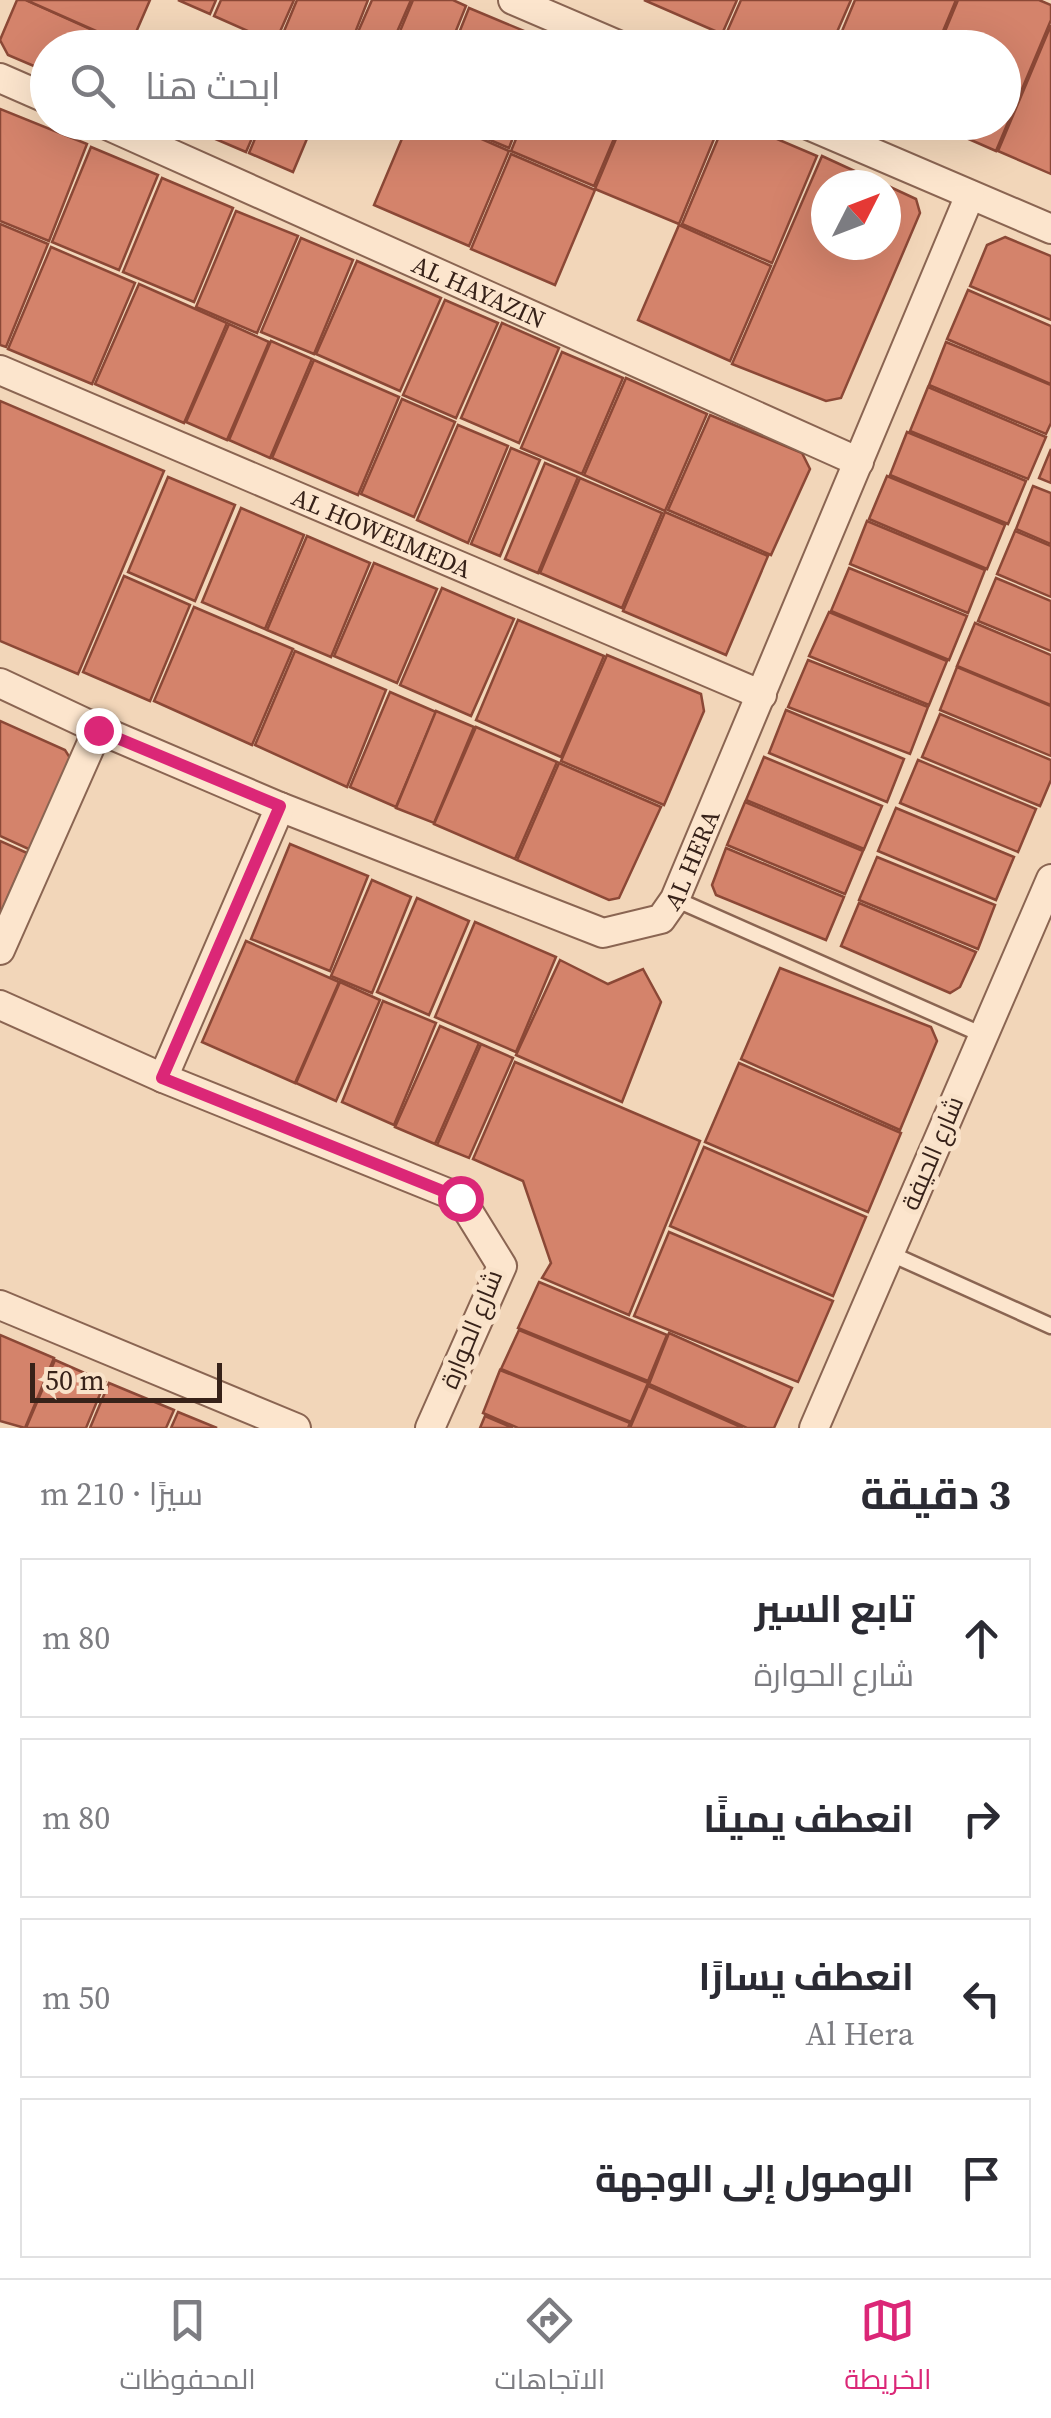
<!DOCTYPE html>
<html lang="ar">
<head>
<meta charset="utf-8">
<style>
	body { margin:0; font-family:"Source Serif 4",Cairo,serif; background:#f7f7f7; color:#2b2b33; direction:rtl }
	.compass { position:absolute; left:811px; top:170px; width:90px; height:90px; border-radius:50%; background:#fff; box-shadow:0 10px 40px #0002; rotate:48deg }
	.scale { position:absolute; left:30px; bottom:25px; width:192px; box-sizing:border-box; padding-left:10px; border:5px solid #372219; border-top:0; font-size:28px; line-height:35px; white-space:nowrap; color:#372219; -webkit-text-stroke:8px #f9e2c9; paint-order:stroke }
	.stop { position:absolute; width:30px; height:30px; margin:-22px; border:8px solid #db2777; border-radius:50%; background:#fff }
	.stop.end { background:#db2777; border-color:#fff; box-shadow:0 2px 10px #0008 }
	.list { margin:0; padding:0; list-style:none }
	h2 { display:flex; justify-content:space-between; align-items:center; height:130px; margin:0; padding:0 40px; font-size:42px }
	h2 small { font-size:32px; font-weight:400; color:#7c7c81 }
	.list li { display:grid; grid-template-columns:65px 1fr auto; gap:30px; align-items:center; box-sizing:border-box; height:160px; margin:0 20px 20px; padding:0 20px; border:2px solid #e1e1e2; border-radius:0px }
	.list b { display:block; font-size:38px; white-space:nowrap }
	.list p { margin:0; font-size:32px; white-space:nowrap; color:#7c7c81 }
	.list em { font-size:32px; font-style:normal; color:#7c7c81 }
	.icon { flex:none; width:55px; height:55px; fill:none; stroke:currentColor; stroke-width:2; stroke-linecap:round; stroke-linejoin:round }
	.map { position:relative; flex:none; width:1051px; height:1428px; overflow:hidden; direction:ltr }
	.search { position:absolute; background:#fff; box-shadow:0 10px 40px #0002; left:30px; right:30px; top:30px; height:110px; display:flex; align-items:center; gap:25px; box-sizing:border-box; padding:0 35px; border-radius:55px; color:#7c7c81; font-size:38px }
	.sheet { height:850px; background:#fff }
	nav { display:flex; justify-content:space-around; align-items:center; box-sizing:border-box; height:140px; border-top:2px solid #e1e1e2; background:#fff; font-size:28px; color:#7c7c81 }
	nav a { display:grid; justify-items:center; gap:5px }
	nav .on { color:#db2777 }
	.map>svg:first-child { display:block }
	.building { fill:#d4836b; stroke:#8b4836; stroke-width:2.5 }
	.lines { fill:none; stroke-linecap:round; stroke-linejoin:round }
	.lane-casing { stroke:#8a6552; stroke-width:19 }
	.street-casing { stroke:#8a6552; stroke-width:32 }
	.lane { stroke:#fce5cd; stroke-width:14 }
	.street { stroke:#fce5cd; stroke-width:28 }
	.route { stroke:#db2777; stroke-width:12 }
	.labels { text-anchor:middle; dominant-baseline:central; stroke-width:10; stroke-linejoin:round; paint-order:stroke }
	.street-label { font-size:25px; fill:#372219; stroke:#f9e2c9 }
</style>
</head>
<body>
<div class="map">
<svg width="1051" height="1428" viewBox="0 0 1051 1428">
	<rect width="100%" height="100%" fill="#f2d6b9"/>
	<g class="building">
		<polygon points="17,0 26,0 128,46 48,48 48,72 8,55 0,40"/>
		<polygon points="26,0 150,0 130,46"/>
		<polygon points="178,0 216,0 210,14"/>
		<polygon points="221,0 294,0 275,43 214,16"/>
		<polygon points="297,0 368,0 349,48 277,48"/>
		<polygon points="372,0 411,0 390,48 351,48"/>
		<polygon points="413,0 453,0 466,6 449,48 393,48"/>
		<polygon points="644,0 737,0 722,34"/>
		<polygon points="741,0 851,0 830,48 757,48 726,34"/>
		<polygon points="855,0 956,0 936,48 835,48"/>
		<polygon points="958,0 1039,0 1051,5 1051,20 996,151 930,122 1004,122 1004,48 938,48"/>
		<polygon points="469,8 553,43 551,48 453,48"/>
		<polygon points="1051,25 1051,174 998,151"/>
		<polygon points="234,33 265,48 228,48"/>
		<polygon points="0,109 87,144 49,241 0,221"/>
		<polygon points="195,122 259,122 246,152 192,129"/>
		<polygon points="262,122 314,122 293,172 249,153"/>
		<polygon points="409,122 443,122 509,151 469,246 374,205"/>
		<polygon points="447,122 519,122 509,148"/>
		<polygon points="523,122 621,122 594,186 511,151"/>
		<polygon points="623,122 721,122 679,224 595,189"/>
		<polygon points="725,122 737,122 817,156 772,263 682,224"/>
		<polygon points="91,147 158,175 119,270 52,242"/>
		<polygon points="511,154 595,190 555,285 471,249"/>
		<polygon points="822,156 885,185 826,185 826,245 886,245 886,185 916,199 920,213 841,398 826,401 732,364"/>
		<polygon points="162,178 233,208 194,302 123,272"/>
		<polygon points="236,211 298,236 257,333 196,307"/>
		<polygon points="0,224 48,244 6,347 0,345"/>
		<polygon points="679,225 771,266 730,361 638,320"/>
		<polygon points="1005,237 1051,256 1051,320 970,286 987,245"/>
		<polygon points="301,238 353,260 314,354 261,332"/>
		<polygon points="51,247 135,283 92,384 8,349"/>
		<polygon points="357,261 441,298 400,391 316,354"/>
		<polygon points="139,284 227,323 184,423 95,384"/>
		<polygon points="968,290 1051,326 1051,384 947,339"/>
		<polygon points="445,300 498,323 456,418 403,395"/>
		<polygon points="502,323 559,348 519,443 461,418"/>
		<polygon points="229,324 269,342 227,440 186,422"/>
		<polygon points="271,341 312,359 270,458 229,440"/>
		<polygon points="946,342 1051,385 1051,423 1046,434 929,385"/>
		<polygon points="562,352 623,378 582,474 521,448"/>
		<polygon points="314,360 399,397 358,495 272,458"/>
		<polygon points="626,378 707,414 665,511 584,475"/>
		<polygon points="928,387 1046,437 1028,479 910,431"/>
		<polygon points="402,399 455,422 414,517 361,494"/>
		<polygon points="0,401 164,471 78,674 0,641"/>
		<polygon points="710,415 802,453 810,469 771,555 668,510"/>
		<polygon points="458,425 508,446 468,543 417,520"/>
		<polygon points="907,432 1026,481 1008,524 890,475"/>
		<polygon points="511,448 540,460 500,556 471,544"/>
		<polygon points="1051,449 1051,483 1039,478"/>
		<polygon points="545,463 578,477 538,573 505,559"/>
		<polygon points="887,476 1005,525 987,569 869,519"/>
		<polygon points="168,477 235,505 195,601 128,572"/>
		<polygon points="580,478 662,513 622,608 540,573"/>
		<polygon points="1033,486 1051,493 1051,544 1016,529"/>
		<polygon points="241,508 304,535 265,629 202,602"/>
		<polygon points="665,512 768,556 726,655 623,611"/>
		<polygon points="867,521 985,570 968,613 850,564"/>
		<polygon points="1015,531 1051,546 1051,597 997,574"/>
		<polygon points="307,536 370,563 331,657 267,630"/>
		<polygon points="374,563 437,589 397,683 334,656"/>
		<polygon points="849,568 967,616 949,660 831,611"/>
		<polygon points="124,576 190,605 150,701 83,672"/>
		<polygon points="996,578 1051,601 1051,651 978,621"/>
		<polygon points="442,588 514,619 471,716 400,685"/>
		<polygon points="194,607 293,649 252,745 154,701"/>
		<polygon points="829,612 947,661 929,705 809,656"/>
		<polygon points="518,620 604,656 561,757 476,720"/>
		<polygon points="975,623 1051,655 1051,705 957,666"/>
		<polygon points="295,651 386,690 347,787 255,745"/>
		<polygon points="607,655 701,694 704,711 664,805 561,761"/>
		<polygon points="808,660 928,707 910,754 788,707"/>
		<polygon points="957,667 1051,706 1051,756 940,710"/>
		<polygon points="390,692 436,712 396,807 350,787"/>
		<polygon points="786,710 904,759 887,802 769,753"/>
		<polygon points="436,711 474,727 434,823 396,808"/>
		<polygon points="940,714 1051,760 1051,780 1040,806 922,757"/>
		<polygon points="0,721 65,750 72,761 33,851 0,836"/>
		<polygon points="476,727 557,762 515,859 434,824"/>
		<polygon points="764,757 882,806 864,849 746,800"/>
		<polygon points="918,760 1036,809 1018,852 900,803"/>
		<polygon points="559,763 661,807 619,898 609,900 517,860"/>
		<polygon points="745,802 863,851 845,894 727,845"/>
		<polygon points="896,808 1014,857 996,900 878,851"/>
		<polygon points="0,841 27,853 0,915"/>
		<polygon points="290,844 368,876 330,971 251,939"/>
		<polygon points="726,848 844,897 826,940 716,895 712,885"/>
		<polygon points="877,857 995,905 978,949 859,900"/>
		<polygon points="372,880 411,897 372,993 331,976"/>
		<polygon points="417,898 469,921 429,1015 377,992"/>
		<polygon points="859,903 976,952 960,987 950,993 841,946"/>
		<polygon points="475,922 556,957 516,1052 435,1017"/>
		<polygon points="246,941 339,982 295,1083 202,1042"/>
		<polygon points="560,960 608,984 643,969 661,1002 622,1102 516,1055"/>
		<polygon points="780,968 931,1027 937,1041 900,1130 741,1059"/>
		<polygon points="340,982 380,1000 336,1101 296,1083"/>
		<polygon points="383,1001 436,1023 394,1125 342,1102"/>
		<polygon points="440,1026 479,1043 435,1144 395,1127"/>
		<polygon points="481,1044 513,1058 469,1158 437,1145"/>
		<polygon points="515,1062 700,1141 629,1315 542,1278 551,1263 523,1181 473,1159"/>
		<polygon points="739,1063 901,1133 868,1212 705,1142"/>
		<polygon points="704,1147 866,1217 833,1296 670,1226"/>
		<polygon points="669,1232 833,1301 798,1382 634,1316"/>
		<polygon points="539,1282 667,1335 648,1381 518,1328"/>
		<polygon points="519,1330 648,1383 631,1422 501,1369"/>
		<polygon points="669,1333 792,1388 774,1428 747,1428 649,1384"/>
		<polygon points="0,1335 54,1358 25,1428 0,1421"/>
		<polygon points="55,1360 105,1382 86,1428 26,1428"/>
		<polygon points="500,1370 630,1423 628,1428 518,1428 483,1413"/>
		<polygon points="109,1383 174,1410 166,1428 90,1428"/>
		<polygon points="648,1386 743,1428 630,1428"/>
		<polygon points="178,1412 217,1428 171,1428"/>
		<polygon points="485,1416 513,1428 480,1428"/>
	</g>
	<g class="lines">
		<defs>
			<g id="lane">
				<polyline points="675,899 983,1035"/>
				<polyline points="889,1253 1051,1326"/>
			</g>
			<g id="street">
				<polyline points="513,0 625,48"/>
				<polyline points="0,78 48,99"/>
				<path id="s1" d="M100 122 859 462"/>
				<polyline points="801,122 1051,229"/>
				<path id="s2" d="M0 370 762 695"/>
				<path id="s3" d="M0 683 98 729 280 807 603 933 661 919 675 899 970 195"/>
				<polyline points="0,950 98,729"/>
				<polyline points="0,1005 163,1078 460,1198 502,1266 430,1428"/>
				<polyline points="163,1078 280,807"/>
				<polyline points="0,1305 296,1428"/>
				<polyline points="814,1428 1051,879"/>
			</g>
		</defs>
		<use href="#lane" class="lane-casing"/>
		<use href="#street" class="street-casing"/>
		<use href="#lane" class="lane"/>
		<use href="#street" class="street"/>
	</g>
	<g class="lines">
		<polyline class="route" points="98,730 280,806 162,1078 460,1198"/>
	</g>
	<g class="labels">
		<g class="street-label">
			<text stroke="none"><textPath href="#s1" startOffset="415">AL HAYAZIN</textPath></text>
			<text stroke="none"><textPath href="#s2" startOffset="415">AL HOWEIMEDA</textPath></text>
			<text stroke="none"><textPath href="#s3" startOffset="780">AL HERA</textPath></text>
			<text transform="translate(932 1153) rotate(-67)">شارع الحيفة</text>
			<text transform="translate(471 1329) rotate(-68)">شارع الحوارة</text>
		</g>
	</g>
</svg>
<svg class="compass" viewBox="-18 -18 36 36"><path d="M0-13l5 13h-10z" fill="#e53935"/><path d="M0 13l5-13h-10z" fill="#7c7c81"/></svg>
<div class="scale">50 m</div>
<div class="stop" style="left:460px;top:1198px"></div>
<div class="stop end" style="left:98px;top:730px"></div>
<div class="search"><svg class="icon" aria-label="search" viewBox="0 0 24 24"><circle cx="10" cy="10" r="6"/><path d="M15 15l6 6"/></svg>ابحث هنا</div>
</div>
<section class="sheet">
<h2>3 دقيقة<small>سيرًا · 210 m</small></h2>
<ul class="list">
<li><svg class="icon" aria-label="ahead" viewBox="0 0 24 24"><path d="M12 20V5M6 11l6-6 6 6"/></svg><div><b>تابع السير</b><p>شارع الحوارة</p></div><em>80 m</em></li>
<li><svg class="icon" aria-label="right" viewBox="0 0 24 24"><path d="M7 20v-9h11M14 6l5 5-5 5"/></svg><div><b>انعطف يمينًا</b></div><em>80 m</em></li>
<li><svg class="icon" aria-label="left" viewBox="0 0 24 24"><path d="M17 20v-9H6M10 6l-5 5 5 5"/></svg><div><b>انعطف يسارًا</b><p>Al Hera</p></div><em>50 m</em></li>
<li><svg class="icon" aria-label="arrive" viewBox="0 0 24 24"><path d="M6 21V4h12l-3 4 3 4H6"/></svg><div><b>الوصول إلى الوجهة</b></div></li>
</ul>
</section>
<nav>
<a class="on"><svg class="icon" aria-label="map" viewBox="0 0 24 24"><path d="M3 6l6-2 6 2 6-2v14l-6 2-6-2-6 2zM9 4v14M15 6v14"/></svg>الخريطة</a>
<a><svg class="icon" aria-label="directions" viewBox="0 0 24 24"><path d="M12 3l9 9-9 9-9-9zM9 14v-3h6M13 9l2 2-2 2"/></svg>الاتجاهات</a>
<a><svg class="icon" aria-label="saved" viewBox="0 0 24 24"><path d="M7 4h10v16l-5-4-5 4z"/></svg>المحفوظات</a>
</nav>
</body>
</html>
